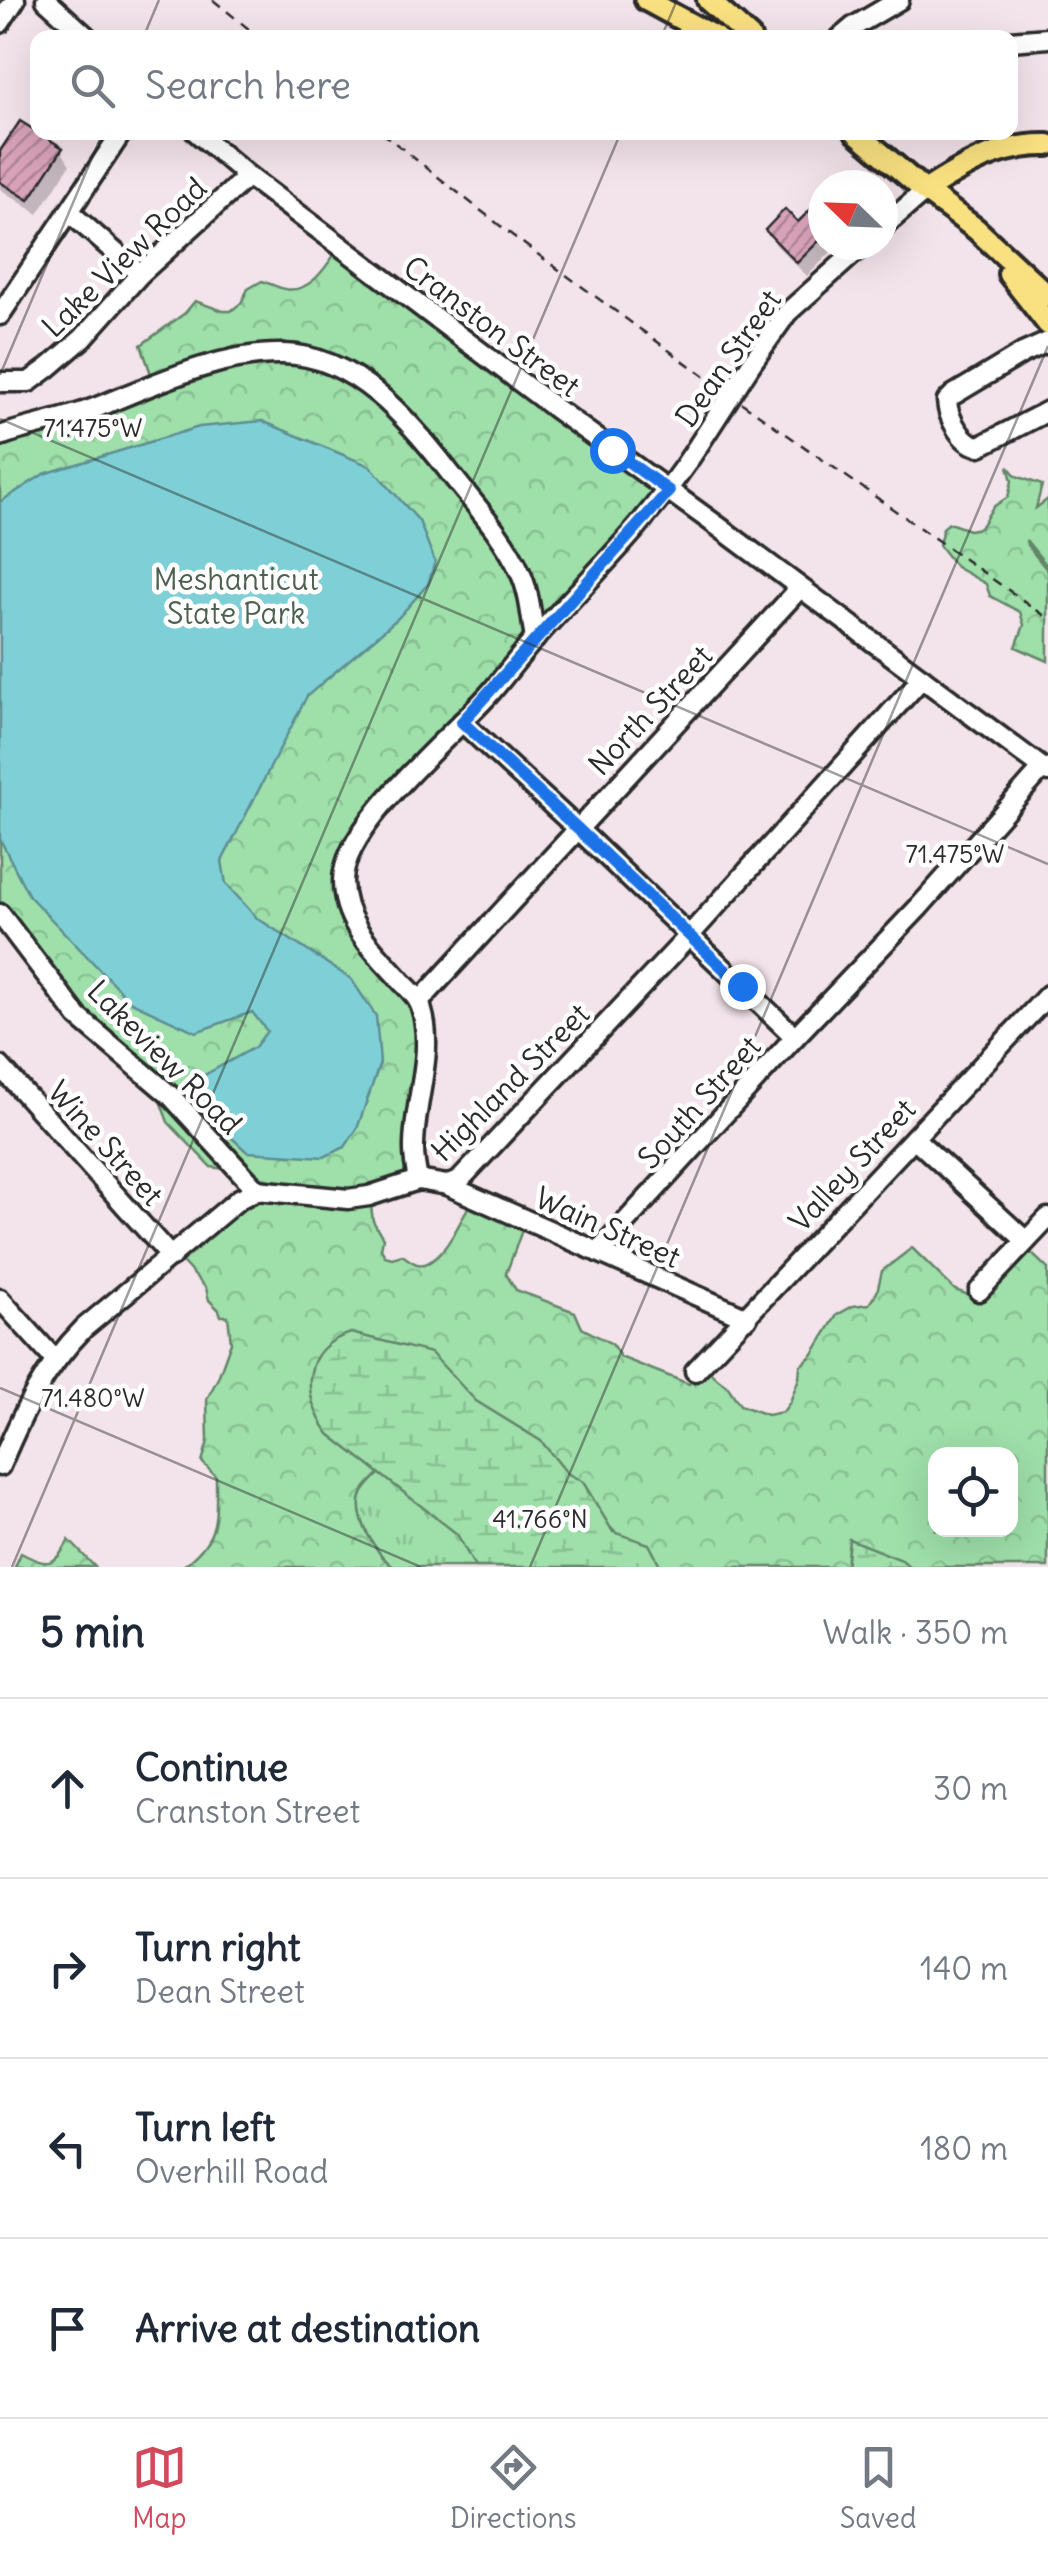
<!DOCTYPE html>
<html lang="en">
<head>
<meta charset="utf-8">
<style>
	body { margin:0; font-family:Delius,sans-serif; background:#f6f6f7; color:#1f2937 }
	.controls { position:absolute; right:30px; bottom:30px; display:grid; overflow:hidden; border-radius:20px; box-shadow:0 10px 40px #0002 }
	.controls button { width:90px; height:90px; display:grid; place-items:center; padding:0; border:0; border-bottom:2px solid #e0e1e3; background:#fff; color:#1f2937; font:50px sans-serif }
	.compass { position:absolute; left:808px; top:170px; width:90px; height:90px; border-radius:50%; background:#fff; box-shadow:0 10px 40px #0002; rotate:293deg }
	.stop { position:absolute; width:30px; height:30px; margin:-22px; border:8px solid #1a73e8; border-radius:50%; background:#fff }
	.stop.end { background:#1a73e8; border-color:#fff; box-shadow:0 2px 10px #0008 }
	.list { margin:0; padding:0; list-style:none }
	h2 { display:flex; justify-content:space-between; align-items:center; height:130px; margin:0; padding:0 40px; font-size:42px }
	h2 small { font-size:32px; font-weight:400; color:#747a83 }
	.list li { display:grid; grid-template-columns:65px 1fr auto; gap:30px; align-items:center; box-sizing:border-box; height:180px; padding:0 40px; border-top:2px solid #e0e1e3 }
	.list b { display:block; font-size:38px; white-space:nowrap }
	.list p { margin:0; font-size:32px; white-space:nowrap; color:#747a83 }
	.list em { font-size:32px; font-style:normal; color:#747a83 }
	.icon { flex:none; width:55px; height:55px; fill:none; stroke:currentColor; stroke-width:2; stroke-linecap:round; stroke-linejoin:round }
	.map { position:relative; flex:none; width:1048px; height:1567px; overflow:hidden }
	.search { position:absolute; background:#fff; box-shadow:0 10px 40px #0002; left:30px; right:30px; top:30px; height:110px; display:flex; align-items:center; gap:25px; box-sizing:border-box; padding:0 35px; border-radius:20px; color:#747a83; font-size:38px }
	.sheet { height:850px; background:#fff }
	nav { display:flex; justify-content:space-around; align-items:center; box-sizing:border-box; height:140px; border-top:2px solid #e0e1e3; background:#fff; font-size:28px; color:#747a83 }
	nav a { display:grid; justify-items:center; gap:5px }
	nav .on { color:#d1495b }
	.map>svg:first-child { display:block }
	.grass { fill:url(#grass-tufts); stroke:#64856a; stroke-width:2.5 }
	.forest { fill:url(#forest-crowns); stroke:#64856a; stroke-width:2.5; fill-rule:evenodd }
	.wetland { fill:url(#wetland-marsh); stroke:#64856a; stroke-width:2.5 }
	.water { fill:#7fd0d6; stroke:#5d8e92; stroke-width:2.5 }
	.shadow { fill:#0003 }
	.building { fill:url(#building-hatch); stroke:#2b2b2b; stroke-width:2.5 }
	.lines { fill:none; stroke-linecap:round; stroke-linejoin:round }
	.minor-casing { stroke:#2b2b2b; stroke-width:25 }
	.major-casing { stroke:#2b2b2b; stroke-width:28 }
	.path { stroke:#2b2b2b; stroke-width:2.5; stroke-dasharray:10 8; stroke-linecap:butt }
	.minor { stroke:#fff; stroke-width:18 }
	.major { stroke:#f9e181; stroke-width:20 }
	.minor-bridge-casing { stroke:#2b2b2b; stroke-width:25; stroke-linecap:butt }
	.minor-bridge { stroke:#fff; stroke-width:18 }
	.route { stroke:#1a73e8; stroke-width:12 }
	.ticks { fill:none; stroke:#2b2b2b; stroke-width:2.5; stroke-opacity:0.45 }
	.labels { text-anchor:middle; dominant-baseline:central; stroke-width:9; stroke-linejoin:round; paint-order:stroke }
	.street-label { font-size:30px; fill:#2b2b2b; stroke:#fff }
	.park-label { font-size:30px; fill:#4e6151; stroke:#fff }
	.ticks-label { font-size:25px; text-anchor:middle; fill:#2b2b2b; stroke:#fff; stroke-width:9; stroke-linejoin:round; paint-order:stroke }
</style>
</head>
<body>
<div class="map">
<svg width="1048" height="1567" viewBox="0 0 1048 1567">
	<defs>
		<pattern id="grass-tufts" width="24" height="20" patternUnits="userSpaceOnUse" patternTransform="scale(2.5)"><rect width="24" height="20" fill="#9edfaa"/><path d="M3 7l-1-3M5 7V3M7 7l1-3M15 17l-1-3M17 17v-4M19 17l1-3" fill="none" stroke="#88c092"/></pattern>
		<pattern id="forest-crowns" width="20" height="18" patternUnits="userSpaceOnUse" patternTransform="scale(2.5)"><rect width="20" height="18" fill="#9edfaa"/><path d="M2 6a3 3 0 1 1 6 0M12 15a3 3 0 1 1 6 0" fill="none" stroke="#88c092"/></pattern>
		<pattern id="wetland-marsh" width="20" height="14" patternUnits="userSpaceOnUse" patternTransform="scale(2.5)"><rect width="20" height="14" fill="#9edfaa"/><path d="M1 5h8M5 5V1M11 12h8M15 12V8" fill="none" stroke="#88c092"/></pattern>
		<pattern id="building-hatch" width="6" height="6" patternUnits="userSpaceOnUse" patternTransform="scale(2.5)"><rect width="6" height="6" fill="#d8a2b8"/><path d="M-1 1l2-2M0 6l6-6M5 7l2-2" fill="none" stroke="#af8496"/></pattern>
	</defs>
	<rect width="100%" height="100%" fill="#f3e3ea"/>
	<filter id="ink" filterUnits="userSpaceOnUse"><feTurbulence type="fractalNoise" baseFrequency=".01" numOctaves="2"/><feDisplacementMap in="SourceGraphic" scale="20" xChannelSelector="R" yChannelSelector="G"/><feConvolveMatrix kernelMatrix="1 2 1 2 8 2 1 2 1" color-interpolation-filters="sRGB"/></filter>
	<g filter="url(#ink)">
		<path class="grass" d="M385 1468 577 1509 610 1527 648 1567H394C376 1556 351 1513 363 1492 368 1483 378 1475 385 1468Z"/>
		<g class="forest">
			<path d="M340 246 664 487 351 847 346 906 419 1007 416 1177 370 1199 373 1221 383 1238 381 1249 385 1256 392 1258 402 1255C407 1258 411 1262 417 1264 441 1270 463 1215 473 1198L525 1222 506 1274 516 1290 575 1312 582 1328 612 1344 620 1357 689 1384 705 1369 709 1371 728 1387 740 1405 767 1415 783 1412 790 1402 799 1378 800 1366 813 1354 837 1315 853 1306 869 1304 877 1292 882 1271 912 1248 955 1290 974 1297 1028 1250 1048 1269V1567H648L610 1527 577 1509 385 1468C378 1475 368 1483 363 1492 351 1513 376 1556 394 1567H182C220 1538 216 1521 216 1477L202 1462 208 1441 207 1399 218 1378 231 1342 228 1316H221L219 1310 209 1300 206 1288 174 1253 252 1191 239 1171 211 1167 168 1122 156 1090 0 915V428L22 418 83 412 93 408 151 374 141 345 185 313 195 301 223 311H231L241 303 248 289 262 281C269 283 278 288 285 289 311 294 328 264 340 246ZM936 1454H1010V1530H936Z"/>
			<polygon points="1008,466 1016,476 1042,485 1036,508 1048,499 1048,567 1026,540 1027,545 1048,571 1048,661 1016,647 1024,625 1020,612 990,596 986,584 956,567 939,545 943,528 949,523 969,530 980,528 993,507 1008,497 1012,481"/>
			<path d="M69 1540 95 1567H15L21 1553C48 1567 54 1567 69 1540Z"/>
		</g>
		<g class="wetland">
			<path d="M351 1333 431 1353 476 1401 541 1441 567 1473 583 1482 613 1532 649 1544 661 1567H475L457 1534 329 1434C301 1397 300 1348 351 1333Z"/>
			<polygon points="849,1539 902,1560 910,1567 846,1567"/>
		</g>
		<polygon class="water" points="262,421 370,466 419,521 435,562 428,584 398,618 307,696 222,861 226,884 257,918 351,979 376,1016 380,1063 357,1129 345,1147 324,1157 247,1152 202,1110 199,1098 201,1077 255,1047 267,1031 252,1012 196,1032 131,1002 29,896 0,839 0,502 44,474 199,427"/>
		<g class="shadow">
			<polygon points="61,150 70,165 38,214 0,189 0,156"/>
			<polygon points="823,200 823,245 838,245 807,276 776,245 768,230 798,225"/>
		</g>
		<g class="building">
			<polygon points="20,121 63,148 29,200 0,182 0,151"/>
			<polygon points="823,197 823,237 797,263 765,230 785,209 798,222"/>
		</g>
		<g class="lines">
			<defs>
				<g id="minor">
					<polyline points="46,0 88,38"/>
					<polyline points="0,23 15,0"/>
					<polyline points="840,38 853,27 899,0"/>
					<polyline points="1010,41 1048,38"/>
					<polyline points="196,132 248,176 556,409 719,527 1048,772"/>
					<polyline points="69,212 140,274"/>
					<polyline points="883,227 925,191"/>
					<polyline points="0,315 122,132"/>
					<path d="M1048 342 1023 353 953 395 947 401C948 418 962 445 980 446L1048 411"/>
					<polyline points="751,364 787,313 863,245"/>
					<polyline points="0,382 29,382 48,368 83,338 140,274 248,176"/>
					<path d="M0 436C31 425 64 420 95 408 151 386 221 352 283 354 355 355 410 421 450 473 474 504 504 536 520 572 530 593 531 617 535 639"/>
					<polyline points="462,722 578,829 795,1037"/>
					<polyline points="0,914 78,1017 171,1096 257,1190"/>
					<polyline points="419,1002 800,588"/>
					<polyline points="0,1066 171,1257"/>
					<polyline points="914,1138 1026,1241"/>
					<path d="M418 1180C416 1170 414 1160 414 1150 413 1102 436 1054 421 1007 418 997 410 990 403 983 377 953 343 925 343 881 343 824 454 735 491 692 507 673 522 653 539 634 594 574 652 517 696 449"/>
					<polyline points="447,1185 747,1318"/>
					<polyline points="598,1252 795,1037 919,907 1043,768"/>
					<polyline points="979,1291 1048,1218"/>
					<polyline points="0,1299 55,1360"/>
					<polyline points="695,1371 1048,995"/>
					<path d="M0 1466C23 1412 42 1371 84 1328L239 1199 257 1190 348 1199 369 1196 418 1180 447 1185 458 1182 688 937 922 678"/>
				</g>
				<g id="major">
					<polyline points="646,0 716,38"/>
					<polyline points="708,0 750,38"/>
					<polyline points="856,132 925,191 976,229 1048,296"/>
					<path d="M925 191C963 166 1000 144 1048 145"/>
					<polyline points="1009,274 1048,324"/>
				</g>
			</defs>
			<use href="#minor" class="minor-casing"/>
			<use href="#major" class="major-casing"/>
			<g class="path">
				<polyline points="213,0 260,38"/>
				<polyline points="381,132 517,239 719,387"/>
				<polyline points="742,403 1048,618"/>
			</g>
			<use href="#minor" class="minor"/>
			<use href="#major" class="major"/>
			<defs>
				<polyline id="minor-bridge" points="696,449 751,364"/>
			</defs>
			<use href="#minor-bridge" class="minor-bridge-casing"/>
			<use href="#minor-bridge" class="minor-bridge"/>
		</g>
	</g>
	<g class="lines" filter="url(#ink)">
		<polyline class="route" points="612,450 669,491 462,722 578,829 742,986"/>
	</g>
	<path class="ticks" d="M143 38 159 0M661 38 677 0M0 375 103 132M0 419 1048 864M0 1388 421 1567M12 1567 621 132M530 1567 1048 346"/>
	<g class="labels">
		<g class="street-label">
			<text transform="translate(124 257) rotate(-44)">Lake View Road</text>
			<text transform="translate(492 326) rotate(37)">Cranston Street</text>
			<text transform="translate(728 358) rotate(-55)">Dean Street</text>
			<text transform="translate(650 710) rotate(-47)">North Street</text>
			<text transform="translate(165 1057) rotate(45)">Lakeview Road</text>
			<text transform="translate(510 1082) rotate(-45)">Highland Street</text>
			<text transform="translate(699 1102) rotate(-48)">South Street</text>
			<text transform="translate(106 1143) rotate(48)">Wine Street</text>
			<text transform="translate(852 1165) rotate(-47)">Valley Street</text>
			<text transform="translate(608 1227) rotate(24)">Wain Street</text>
		</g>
		<g class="park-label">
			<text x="236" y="579">Meshanticut<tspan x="236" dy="34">State Park</tspan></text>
		</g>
	</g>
	<g class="ticks-label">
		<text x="93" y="437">71.475°W</text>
		<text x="955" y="863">71.475°W</text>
		<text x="93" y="1407">71.480°W</text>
		<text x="540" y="1528">41.766°N</text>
	</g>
</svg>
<div class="controls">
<button><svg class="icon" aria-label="locate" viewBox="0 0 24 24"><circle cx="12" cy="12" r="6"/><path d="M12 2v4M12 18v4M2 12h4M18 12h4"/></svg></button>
</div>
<svg class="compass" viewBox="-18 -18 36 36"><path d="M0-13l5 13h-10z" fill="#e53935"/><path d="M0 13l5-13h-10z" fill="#747a83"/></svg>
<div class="stop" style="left:612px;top:450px"></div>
<div class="stop end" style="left:742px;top:986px"></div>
<div class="search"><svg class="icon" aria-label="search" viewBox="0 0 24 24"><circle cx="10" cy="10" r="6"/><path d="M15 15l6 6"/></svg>Search here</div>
</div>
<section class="sheet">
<h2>5 min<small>Walk · 350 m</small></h2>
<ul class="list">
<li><svg class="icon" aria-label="ahead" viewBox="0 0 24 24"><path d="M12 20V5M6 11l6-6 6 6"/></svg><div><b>Continue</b><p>Cranston Street</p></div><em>30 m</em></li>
<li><svg class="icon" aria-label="right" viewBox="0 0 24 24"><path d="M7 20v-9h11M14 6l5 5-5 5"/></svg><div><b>Turn right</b><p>Dean Street</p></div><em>140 m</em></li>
<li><svg class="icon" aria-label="left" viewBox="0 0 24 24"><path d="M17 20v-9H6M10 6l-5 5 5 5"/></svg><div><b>Turn left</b><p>Overhill Road</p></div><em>180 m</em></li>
<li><svg class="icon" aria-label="arrive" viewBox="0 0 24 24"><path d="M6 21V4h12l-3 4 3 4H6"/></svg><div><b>Arrive at destination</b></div></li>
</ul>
</section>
<nav>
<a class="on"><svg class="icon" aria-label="map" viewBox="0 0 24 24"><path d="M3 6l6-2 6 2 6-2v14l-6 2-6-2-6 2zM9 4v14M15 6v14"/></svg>Map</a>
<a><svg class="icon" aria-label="directions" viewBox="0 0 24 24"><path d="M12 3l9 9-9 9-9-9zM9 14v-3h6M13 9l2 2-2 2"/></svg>Directions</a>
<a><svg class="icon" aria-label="saved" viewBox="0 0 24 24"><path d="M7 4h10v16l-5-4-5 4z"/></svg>Saved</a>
</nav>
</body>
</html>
